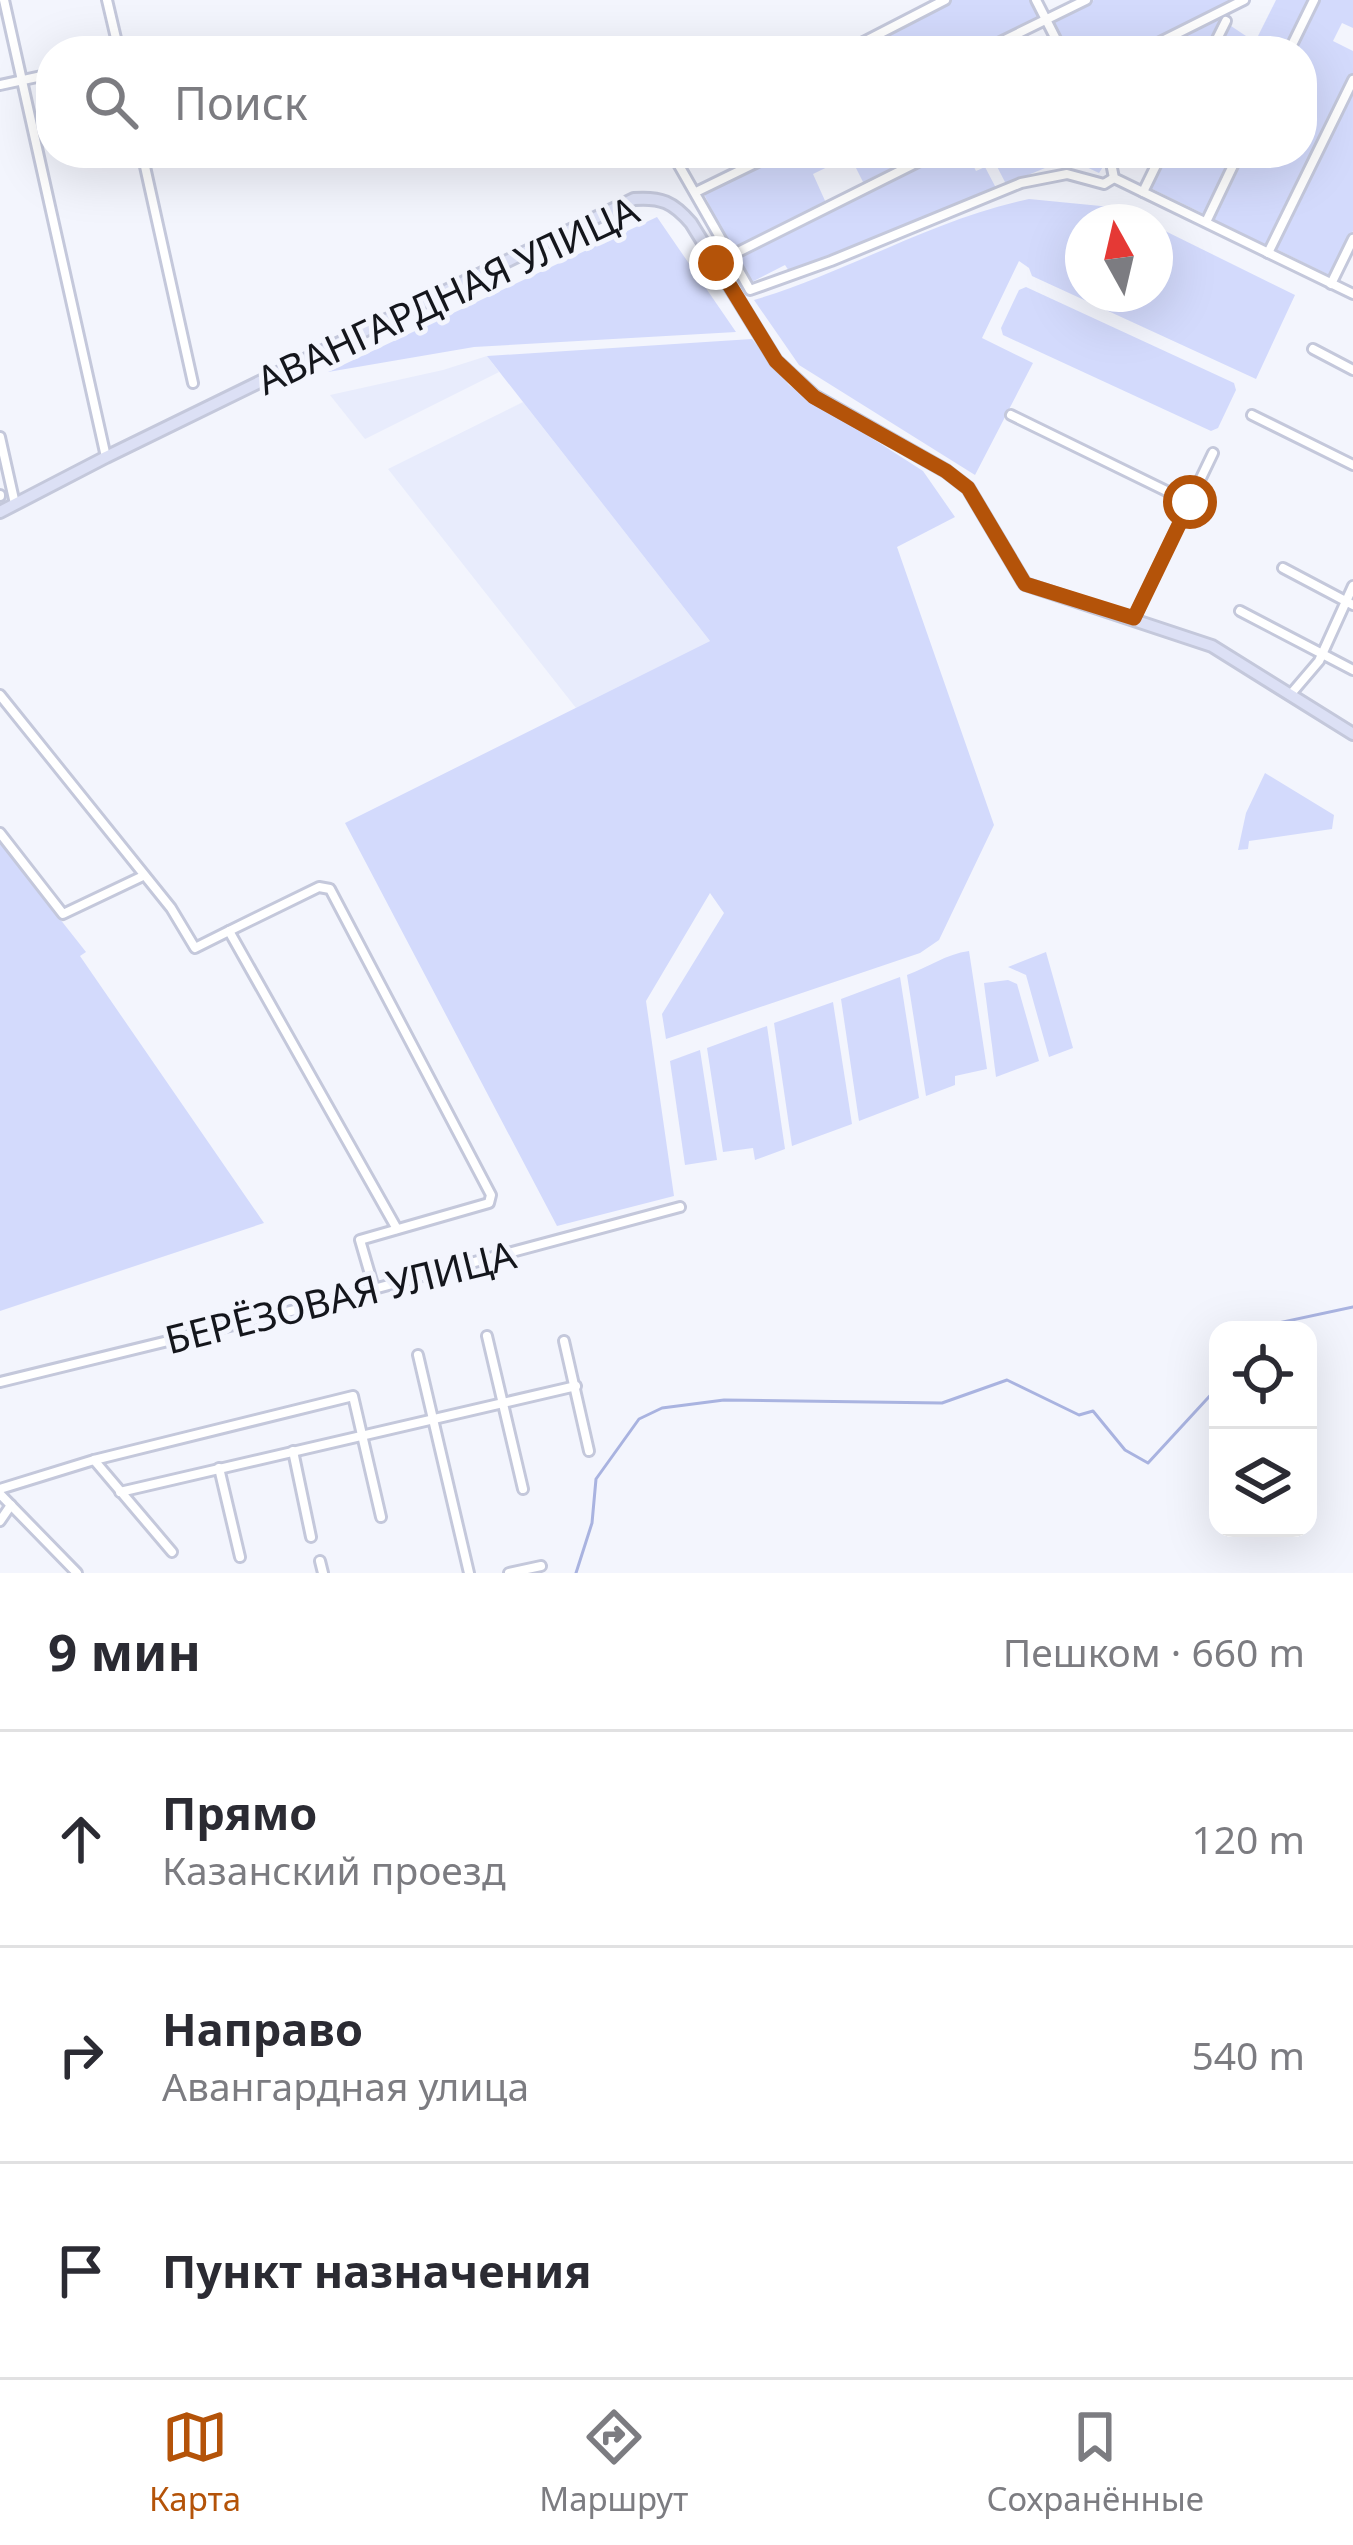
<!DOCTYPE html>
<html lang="ru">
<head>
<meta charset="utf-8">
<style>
	body { margin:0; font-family:"Noto Sans",sans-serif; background:#f7f7f7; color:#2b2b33 }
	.controls { position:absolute; right:36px; bottom:36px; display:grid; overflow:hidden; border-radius:24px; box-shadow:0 12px 48px #0002 }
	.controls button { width:108px; height:108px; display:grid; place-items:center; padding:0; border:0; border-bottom:3px solid #e1e1e2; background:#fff; color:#2b2b33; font:60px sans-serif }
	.compass { position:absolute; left:1065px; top:204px; width:108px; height:108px; border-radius:50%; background:#fff; box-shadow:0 12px 48px #0002; rotate:352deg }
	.stop { position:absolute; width:36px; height:36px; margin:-27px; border:9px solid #b45309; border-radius:50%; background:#fff }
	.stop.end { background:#b45309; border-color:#fff; box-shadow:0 3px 12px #0008 }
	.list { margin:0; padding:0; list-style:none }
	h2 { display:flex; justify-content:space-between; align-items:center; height:156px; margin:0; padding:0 48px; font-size:51px }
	h2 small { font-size:39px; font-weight:400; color:#7c7c81 }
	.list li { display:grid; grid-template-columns:78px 1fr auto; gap:36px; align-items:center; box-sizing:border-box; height:216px; padding:0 48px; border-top:3px solid #e1e1e2 }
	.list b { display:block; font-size:45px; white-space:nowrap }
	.list p { margin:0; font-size:39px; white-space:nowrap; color:#7c7c81 }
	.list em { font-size:39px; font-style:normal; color:#7c7c81 }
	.icon { flex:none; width:66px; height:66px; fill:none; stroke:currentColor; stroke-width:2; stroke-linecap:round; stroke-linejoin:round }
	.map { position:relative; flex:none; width:1353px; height:1573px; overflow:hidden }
	.search { position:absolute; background:#fff; box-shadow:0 12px 48px #0002; left:36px; right:36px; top:36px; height:132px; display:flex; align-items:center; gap:30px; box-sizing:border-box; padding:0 42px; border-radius:48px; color:#7c7c81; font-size:45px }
	.sheet { height:804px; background:#fff }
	nav { display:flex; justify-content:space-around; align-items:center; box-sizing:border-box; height:168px; border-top:3px solid #e1e1e2; background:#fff; font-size:33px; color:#7c7c81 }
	nav a { display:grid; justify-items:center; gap:6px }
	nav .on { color:#b45309 }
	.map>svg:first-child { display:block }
	.built { fill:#e8ecfc }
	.green { fill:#d3dafc }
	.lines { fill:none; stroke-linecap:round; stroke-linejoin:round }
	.stream { stroke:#a9b3e0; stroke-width:3 }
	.street-casing { stroke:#c4c8db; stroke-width:14 }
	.secondary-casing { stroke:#c4c8db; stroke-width:16 }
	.street { stroke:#fff; stroke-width:8 }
	.secondary { stroke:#dce0f5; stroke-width:10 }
	.route { stroke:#b45309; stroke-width:15 }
	.labels { text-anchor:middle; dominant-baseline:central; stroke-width:10; stroke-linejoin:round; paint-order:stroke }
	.street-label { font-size:39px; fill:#14161c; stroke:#f3f5fd }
</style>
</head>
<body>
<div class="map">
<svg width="1353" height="1573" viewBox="0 0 1353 1573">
	<rect width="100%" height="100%" fill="#f3f5fd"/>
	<g class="built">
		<polygon points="487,356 499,372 365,439 330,395 443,370"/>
		<polygon points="523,402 710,641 576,708 388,469"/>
	</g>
	<g class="green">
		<polygon points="952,0 1033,0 1042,18 976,51 853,51"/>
		<polygon points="1094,0 1236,0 1134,51 1065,51 1050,21"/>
		<polygon points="1276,0 1311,0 1286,51 1215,51 1228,24 1255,42"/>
		<polygon points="1318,0 1353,0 1353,28 1342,23 1333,41 1353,51 1353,73 1268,246 1211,218 1243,153 1302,153 1302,97 1305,98 1314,80 1302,74 1302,51 1293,51"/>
		<polygon points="1215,18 1222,23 1208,51 1148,51"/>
		<polygon points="1353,87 1353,231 1331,276 1274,248"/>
		<polygon points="783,153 927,153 864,184 850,156 813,174 826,203 731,249 703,192"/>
		<polygon points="941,153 967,153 976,171 985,167 996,188 789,271 785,265 748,284 734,255"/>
		<polygon points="990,153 1106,153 1108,159 1099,173 1078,163 1074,156 1006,184"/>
		<polygon points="1165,153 1176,153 1195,163 1200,153 1236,153 1206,215 1148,187"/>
		<path d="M1029 199 1111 207 1147 222H1083V294H1155V226L1295 295 1256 379 1032 276 1029 268 1019 261 982 338 1033 363 975 475 799 365 754 300C848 272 933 219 1029 199Z"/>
		<polygon points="657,217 736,332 474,347 328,372"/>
		<polygon points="1026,287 1234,383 1236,390 1218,428 1211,431 1003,335 1001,328 1019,290"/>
		<polygon points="752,339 789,385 923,471 955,517 897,547 994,825 939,940 920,953 666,1039 662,1014 724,913 710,893 646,1001 674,1196 557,1226 345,823 710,641 487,356"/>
		<polygon points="1265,773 1334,815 1332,829 1249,841 1248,849 1238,850 1246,813"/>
		<polygon points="0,843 86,952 80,956 264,1223 0,1311"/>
		<path d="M969 951 987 1069 955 1076V1085L926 1096 907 975C929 967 946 954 969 951Z"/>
		<polygon points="1046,952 1073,1048 1049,1057 1026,975 1008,967"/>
		<polygon points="900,977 919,1098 859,1121 841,999"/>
		<polygon points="1008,980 1017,984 1039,1061 996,1077 984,983"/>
		<polygon points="833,1002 852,1124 792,1146 774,1023"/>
		<polygon points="767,1026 785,1149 755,1160 753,1148 723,1152 707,1048"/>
		<polygon points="700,1050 717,1160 685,1165 670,1061"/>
	</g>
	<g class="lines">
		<g class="stream">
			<polyline points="1262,1330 1264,1326 1353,1307"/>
			<polyline points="576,1573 592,1523 596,1479 639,1419 662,1408 724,1400 942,1403 1007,1380 1079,1415 1093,1411 1125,1450 1148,1463 1218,1387"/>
		</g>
		<defs>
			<g id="street">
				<polyline points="4,0 106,457"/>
				<polyline points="107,0 119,51"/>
				<polyline points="1036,0 1062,51"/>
				<polyline points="846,51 945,0"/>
				<polyline points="982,51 1086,0"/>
				<polyline points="1142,51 1244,0"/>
				<polyline points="1211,51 1226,21"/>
				<polyline points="1289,51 1314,0"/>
				<polyline points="0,85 51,74"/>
				<polyline points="142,153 193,383"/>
				<polyline points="677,153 677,162 750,290 831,261 1021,183 1067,174 1104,184 1114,178"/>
				<polyline points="1109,153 1114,178 1353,294"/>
				<polyline points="696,192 776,153"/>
				<polyline points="1143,192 1162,153"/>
				<polyline points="1206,222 1239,153"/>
				<polyline points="1268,253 1353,80"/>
				<polyline points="716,263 936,153"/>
				<polyline points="1331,284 1353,239"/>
				<polyline points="1313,349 1353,370"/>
				<polyline points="1011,415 1189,502"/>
				<polyline points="1252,415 1353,465"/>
				<polyline points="0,437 15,504"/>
				<polyline points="0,495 0,496"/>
				<polyline points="1283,568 1353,605"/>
				<polyline points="1240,611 1353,670"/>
				<polyline points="1134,618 1213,453"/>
				<polyline points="0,695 171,908 195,948 229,931 397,1229"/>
				<polyline points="1290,695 1319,661 1353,586"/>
				<polyline points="0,833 63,914 143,876"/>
				<polyline points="229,931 319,887 330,889 491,1195 489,1203 360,1240 374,1288"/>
				<polyline points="487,1336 523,1489"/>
				<polyline points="564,1341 589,1451"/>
				<polyline points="418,1355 469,1573"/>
				<polyline points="0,1382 299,1309 680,1207"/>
				<polyline points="293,1451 311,1537"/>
				<polyline points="94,1460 172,1552"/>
				<polyline points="219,1468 240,1557"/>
				<polyline points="0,1489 94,1460 353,1396 381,1517"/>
				<polyline points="120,1492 576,1386"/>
				<polyline points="0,1494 77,1573"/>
				<polyline points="0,1521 11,1505"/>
				<polyline points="320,1561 323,1573"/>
				<polyline points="509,1573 541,1566"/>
			</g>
			<path id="secondary" d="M0 512 106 457 634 199C661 197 673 202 691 223L776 361 814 396 946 471 968 488 1025 584 1212 646 1353 734"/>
		</defs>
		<use href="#street" class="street-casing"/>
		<use href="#secondary" class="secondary-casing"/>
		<use href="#street" class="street"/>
		<use href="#secondary" class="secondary"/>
	</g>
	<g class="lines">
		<polyline class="route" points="716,263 776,361 814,397 946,471 968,488 1025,584 1134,618 1190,502"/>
	</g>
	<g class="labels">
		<g class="street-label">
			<text transform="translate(447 294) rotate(-25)">АВАНГАРДНАЯ УЛИЦА</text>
			<text transform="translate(340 1296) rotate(-14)">БЕРЁЗОВАЯ УЛИЦА</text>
		</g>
	</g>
</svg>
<div class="controls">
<button><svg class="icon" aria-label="locate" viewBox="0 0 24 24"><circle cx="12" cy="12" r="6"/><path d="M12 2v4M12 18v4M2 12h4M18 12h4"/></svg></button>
<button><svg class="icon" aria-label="layers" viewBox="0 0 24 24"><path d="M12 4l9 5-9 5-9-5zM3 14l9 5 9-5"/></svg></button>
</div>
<svg class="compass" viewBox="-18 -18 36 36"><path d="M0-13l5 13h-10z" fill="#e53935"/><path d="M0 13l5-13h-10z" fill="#7c7c81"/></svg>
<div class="stop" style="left:1190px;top:502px"></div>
<div class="stop end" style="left:716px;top:263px"></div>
<div class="search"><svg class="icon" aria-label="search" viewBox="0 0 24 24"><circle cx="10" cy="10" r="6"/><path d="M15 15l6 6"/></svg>Поиск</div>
</div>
<section class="sheet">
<h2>9 мин<small>Пешком · 660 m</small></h2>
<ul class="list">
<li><svg class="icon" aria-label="ahead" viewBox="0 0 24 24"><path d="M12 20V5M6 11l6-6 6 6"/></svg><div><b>Прямо</b><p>Казанский проезд</p></div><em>120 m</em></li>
<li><svg class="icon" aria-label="right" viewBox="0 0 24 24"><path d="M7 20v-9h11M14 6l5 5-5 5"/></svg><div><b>Направо</b><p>Авангардная улица</p></div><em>540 m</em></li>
<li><svg class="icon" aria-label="arrive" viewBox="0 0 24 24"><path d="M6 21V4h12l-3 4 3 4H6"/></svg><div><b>Пункт назначения</b></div></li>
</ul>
</section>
<nav>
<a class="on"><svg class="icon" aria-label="map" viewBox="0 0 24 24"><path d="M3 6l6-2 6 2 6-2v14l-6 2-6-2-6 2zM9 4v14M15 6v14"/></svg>Карта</a>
<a><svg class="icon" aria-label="directions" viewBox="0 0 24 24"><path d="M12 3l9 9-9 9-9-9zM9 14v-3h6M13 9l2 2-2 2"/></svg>Маршрут</a>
<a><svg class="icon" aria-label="saved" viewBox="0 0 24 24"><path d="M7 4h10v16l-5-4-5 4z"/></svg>Сохранённые</a>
</nav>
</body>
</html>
